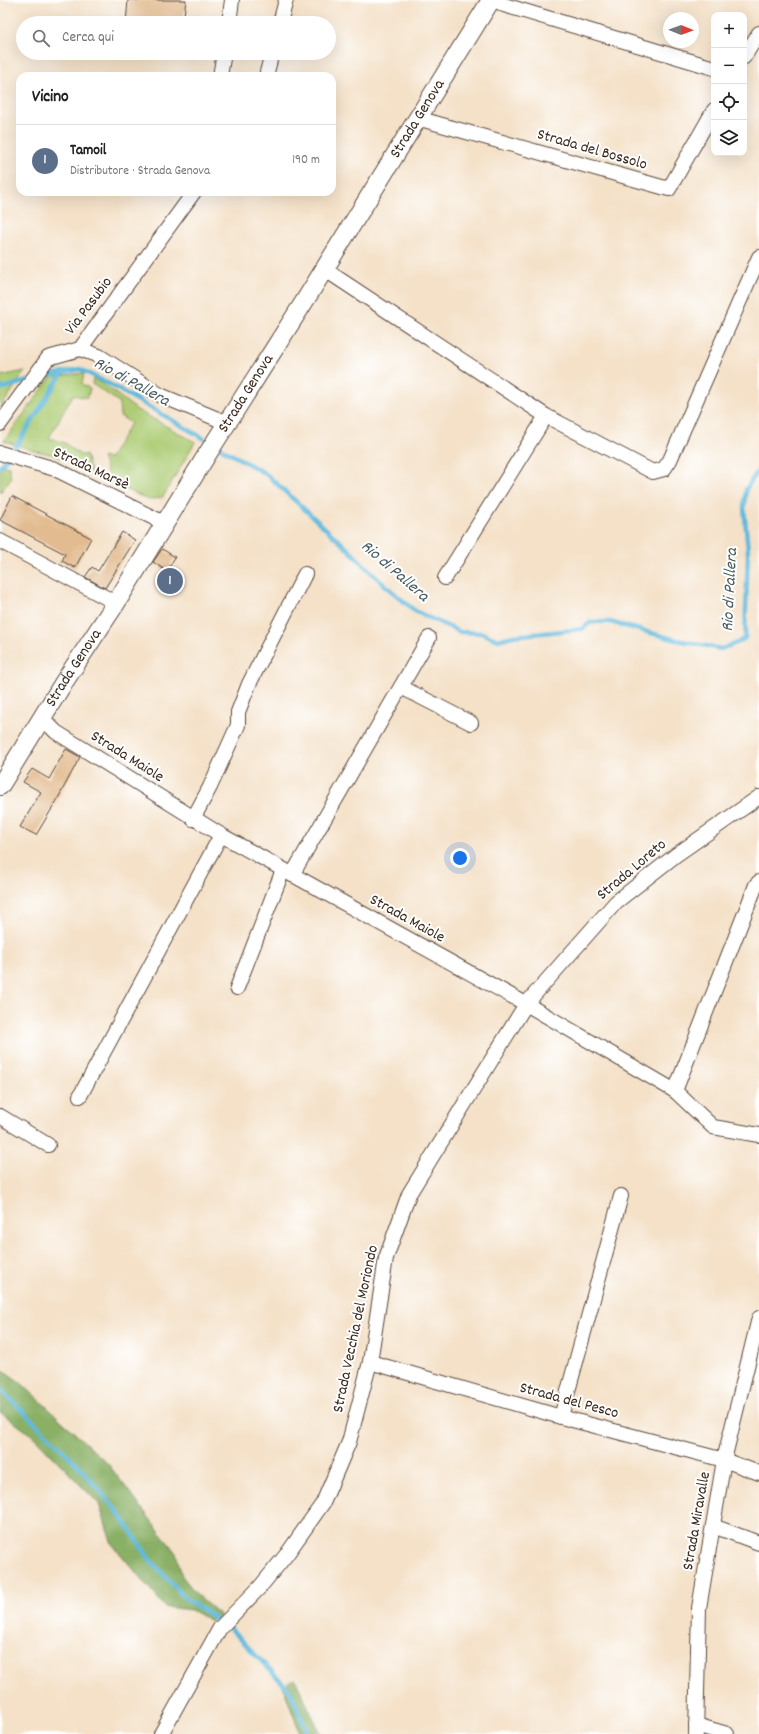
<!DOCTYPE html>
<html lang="it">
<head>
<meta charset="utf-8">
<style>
	body { margin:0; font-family:Dekko,sans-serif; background:#f2f2f2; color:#222 }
	.controls { position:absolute; right:12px; top:12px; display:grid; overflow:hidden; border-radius:8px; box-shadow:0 4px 16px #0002 }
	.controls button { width:36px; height:36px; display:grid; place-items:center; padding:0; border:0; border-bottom:1px solid #e0e0e0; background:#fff; color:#222; font:20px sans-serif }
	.compass { position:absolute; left:663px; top:12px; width:36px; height:36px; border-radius:50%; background:#fff; box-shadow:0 4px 16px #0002; rotate:91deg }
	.you { position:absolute; left:460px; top:858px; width:14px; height:14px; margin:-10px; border:3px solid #fff; border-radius:50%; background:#1a73e8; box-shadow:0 0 0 6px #1a73e833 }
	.badge { display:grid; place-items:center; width:26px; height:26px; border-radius:50%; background:#7c3aed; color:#fff; font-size:13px; font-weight:700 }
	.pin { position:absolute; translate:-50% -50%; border:2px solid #fff; box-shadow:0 1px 4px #0006 }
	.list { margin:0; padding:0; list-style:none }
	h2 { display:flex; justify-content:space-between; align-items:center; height:52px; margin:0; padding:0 16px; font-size:17px }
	h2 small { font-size:13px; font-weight:400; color:#767676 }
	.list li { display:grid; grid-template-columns:26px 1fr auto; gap:12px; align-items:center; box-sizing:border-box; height:72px; padding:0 16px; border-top:1px solid #e0e0e0 }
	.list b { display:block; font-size:15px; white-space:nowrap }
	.list p { margin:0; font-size:13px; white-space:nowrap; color:#767676 }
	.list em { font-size:13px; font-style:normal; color:#767676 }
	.icon { flex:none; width:22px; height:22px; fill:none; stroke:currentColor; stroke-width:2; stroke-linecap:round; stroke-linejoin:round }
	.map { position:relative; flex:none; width:759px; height:1734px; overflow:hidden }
	.search { position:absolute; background:#fff; box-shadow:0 4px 16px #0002; left:16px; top:16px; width:320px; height:44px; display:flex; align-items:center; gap:10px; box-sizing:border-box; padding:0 14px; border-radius:22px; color:#767676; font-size:15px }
	.panel { position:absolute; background:#fff; box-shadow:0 4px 16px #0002; left:16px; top:72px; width:320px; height:124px; border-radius:12px }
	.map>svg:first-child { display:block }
	.green { fill:#adcc74; stroke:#747b49 }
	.forest { fill:#8ab066; stroke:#626d42 }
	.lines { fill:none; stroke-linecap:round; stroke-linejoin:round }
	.stream { stroke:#60b9dd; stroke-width:4.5 }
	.building { fill:#e2bc90 }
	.minor-casing { stroke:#574538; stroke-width:16 }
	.major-casing { stroke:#574538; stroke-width:20 }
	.minor { stroke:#fff; stroke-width:14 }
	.major { stroke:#fff; stroke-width:18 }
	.labels { text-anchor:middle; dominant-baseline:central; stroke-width:4; stroke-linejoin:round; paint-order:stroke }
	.street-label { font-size:16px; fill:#3b2a1e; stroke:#fff }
	.water-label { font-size:17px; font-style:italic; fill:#485c61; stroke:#fff }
</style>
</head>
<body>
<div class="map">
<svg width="759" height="1734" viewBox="0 0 759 1734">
	<rect width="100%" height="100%" fill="#fff"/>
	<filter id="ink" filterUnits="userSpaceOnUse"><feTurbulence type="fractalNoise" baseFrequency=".025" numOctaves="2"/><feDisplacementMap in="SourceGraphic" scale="8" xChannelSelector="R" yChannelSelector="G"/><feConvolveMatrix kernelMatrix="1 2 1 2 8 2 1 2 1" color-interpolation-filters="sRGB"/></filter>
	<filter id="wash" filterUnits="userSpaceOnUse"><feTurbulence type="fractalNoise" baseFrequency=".012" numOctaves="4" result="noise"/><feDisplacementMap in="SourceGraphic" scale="16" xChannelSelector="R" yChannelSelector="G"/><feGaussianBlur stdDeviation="0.9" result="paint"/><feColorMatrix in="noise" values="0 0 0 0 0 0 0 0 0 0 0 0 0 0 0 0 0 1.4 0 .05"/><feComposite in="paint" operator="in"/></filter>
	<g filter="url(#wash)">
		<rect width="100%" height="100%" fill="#f4e1c8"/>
		<g class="green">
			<polygon points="25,371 0,409 0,376"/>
			<polygon points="84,373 82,384 90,389 87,398 73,395 49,438 65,443 80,455 86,455 91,472 54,455 32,450 4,441 51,377"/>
			<polygon points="93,379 102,383 137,410 195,442 163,497 149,500 110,482 102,457 109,459 131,423 120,416 119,402 92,384"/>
			<polygon points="0,465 9,467 11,478 0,493"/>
			<polygon points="759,1329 759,1373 749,1369"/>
		</g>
		<g class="forest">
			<polygon points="0,1368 20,1382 108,1464 176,1553 182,1576 199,1597 221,1616 211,1621 191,1610 165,1607 112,1544 99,1504 33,1436 0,1412"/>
			<polygon points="295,1679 321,1734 300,1734 283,1686"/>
		</g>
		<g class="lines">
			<g class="stream">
				<polyline points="38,378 80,369 111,385 210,442"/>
				<polyline points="0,389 27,381"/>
				<polyline points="217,446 266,474 349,550 380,581 415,611 460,632 482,633 498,640 513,636 582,629 591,622 610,622 677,640 721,649 737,643 745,638 748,551 744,507 746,489 759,469"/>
				<polyline points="0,467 17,445 63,372"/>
				<polyline points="0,1389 77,1464 118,1512 151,1561 185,1598 230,1628 290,1691 308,1734"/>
			</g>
		</g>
		<g id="blocks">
			<g class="building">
				<polygon points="128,0 186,0 183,23 126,23"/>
				<polygon points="12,496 91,538 75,568 62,561 65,554 0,520"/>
				<polygon points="122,532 135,540 105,588 85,577 92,567 98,571"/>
				<polygon points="162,549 175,557 167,571 179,579 171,592 157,583 165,570 153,562"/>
				<polygon points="66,749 80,757 56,802 36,835 20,827 41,792 23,782 32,769 49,779"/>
			</g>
		</g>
	</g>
	<g filter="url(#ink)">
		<use href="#blocks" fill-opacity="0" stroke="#574538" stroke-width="1"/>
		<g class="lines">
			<defs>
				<g id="minor">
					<polyline points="496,0 504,5 714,68"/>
					<polyline points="229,23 232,0"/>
					<polyline points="280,23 286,0"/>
					<polyline points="744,57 759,33"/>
					<polyline points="220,76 224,53"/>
					<polyline points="266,76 272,53"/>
					<polyline points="417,118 669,189 714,110"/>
					<polyline points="324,269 546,416 653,472 664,469 670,460 759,257"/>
					<polyline points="80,349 99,356 160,395 227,423"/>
					<polyline points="0,424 48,358 80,349 194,192"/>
					<polyline points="0,453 55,469 164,523"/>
					<polyline points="0,541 116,603"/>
					<polyline points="445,578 546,416"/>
					<polyline points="401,687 471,723"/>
					<polyline points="42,718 56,732 221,835 526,1004 675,1091 713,1127 759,1135"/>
					<polyline points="193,819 210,787 238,725 238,712 249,684 305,574"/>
					<polyline points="292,875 429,638"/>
					<polyline points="237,988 283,870"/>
					<polyline points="675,1091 756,885 759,882"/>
					<polyline points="80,1096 221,835"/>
					<polyline points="0,1116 48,1145"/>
					<polyline points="370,1362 561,1417 724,1460 759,1473"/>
					<polyline points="561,1417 621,1196"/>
					<polyline points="713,1526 759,1543"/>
					<polyline points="696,1725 727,1734"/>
					<polyline points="161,1734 220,1628 260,1587 287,1554 323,1503 349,1442 370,1362 386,1258 409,1194 526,1004 616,902 676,855 759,797"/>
					<polyline points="696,1734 699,1608 724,1460 759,1318"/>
				</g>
				<g id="major">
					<path id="s1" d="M0 786 64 682 116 603 208 453 304 302 491 0"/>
				</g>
			</defs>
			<use href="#minor" class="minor-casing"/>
			<use href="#major" class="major-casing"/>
			<use href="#minor" class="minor"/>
			<use href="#major" class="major"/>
		</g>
	</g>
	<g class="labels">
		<g class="street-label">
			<text stroke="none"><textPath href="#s1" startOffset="787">Strada Genova</textPath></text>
			<text transform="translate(592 150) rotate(16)">Strada del Bossolo</text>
			<text transform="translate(89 306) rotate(-53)">Via Pasubio</text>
			<text stroke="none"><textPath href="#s1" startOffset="463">Strada Genova</textPath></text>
			<text transform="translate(91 469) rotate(25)">Strada Marsè</text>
			<text stroke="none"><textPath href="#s1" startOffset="139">Strada Genova</textPath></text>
			<text transform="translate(127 757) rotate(32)">Strada Maiole</text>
			<text transform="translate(632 870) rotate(-40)">Strada Loreto</text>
			<text transform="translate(407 919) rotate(29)">Strada Maiole</text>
			<text transform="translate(356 1329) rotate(-78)">Strada Vecchia del Moriondo</text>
			<text transform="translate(569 1401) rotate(15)">Strada del Pesco</text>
			<text transform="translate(697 1521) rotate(-80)">Strada Miravalle</text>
		</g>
		<g class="water-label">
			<text transform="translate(131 383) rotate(29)">Rio di Pallera</text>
			<text transform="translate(394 572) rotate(41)">Rio di Pallera</text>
			<text transform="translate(731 590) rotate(-87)">Rio di Pallera</text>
		</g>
	</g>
</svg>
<div class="controls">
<button>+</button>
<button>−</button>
<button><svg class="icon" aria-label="locate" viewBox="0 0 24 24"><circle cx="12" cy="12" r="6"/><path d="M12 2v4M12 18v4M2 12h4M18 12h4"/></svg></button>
<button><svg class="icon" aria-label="layers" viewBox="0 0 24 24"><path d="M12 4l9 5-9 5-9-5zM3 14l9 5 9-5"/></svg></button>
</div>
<svg class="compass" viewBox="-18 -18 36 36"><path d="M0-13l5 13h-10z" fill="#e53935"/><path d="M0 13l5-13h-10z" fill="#767676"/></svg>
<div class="you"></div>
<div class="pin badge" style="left:170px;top:581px;background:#5c6f8a">1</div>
<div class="search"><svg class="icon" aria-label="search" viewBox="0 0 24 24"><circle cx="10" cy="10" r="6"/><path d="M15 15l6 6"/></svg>Cerca qui</div>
<section class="panel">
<h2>Vicino<small></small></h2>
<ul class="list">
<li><span class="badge" style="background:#5c6f8a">1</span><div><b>Tamoil</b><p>Distributore · Strada Genova</p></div><em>190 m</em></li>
</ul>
</section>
</div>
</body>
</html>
